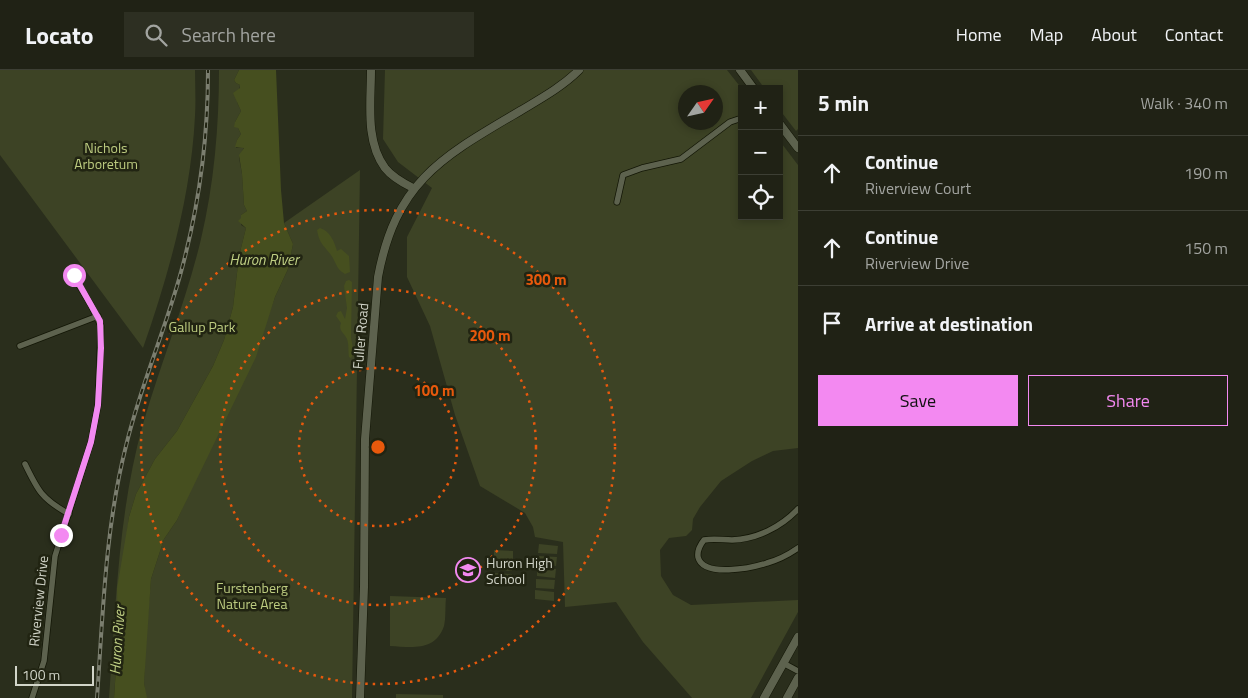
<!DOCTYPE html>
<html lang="en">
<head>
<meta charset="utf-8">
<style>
	body { margin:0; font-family:"Titillium Web",sans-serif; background:#2d2f22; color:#f1f3f6 }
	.controls { position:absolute; right:15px; top:15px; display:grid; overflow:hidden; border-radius:0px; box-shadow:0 2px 8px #0003 }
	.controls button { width:45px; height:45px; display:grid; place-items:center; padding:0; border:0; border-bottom:1px solid #3d3f34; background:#202215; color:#f1f3f6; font:25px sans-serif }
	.compass { position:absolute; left:678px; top:15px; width:45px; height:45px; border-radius:50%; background:#202215; box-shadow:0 2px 8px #0003; rotate:56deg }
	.scale { position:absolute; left:15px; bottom:12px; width:79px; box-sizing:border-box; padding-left:5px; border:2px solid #d2d5c9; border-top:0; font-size:14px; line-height:18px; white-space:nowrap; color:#d2d5c9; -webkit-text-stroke:4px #212412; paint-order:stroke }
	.stop { position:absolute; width:15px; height:15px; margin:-11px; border:4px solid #f389f1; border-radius:50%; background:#fff }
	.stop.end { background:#f389f1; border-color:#fff; box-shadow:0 1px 5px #0008 }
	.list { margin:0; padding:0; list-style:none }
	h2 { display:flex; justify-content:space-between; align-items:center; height:65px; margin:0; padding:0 20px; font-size:21px }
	h2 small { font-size:16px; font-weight:400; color:#a2a4a0 }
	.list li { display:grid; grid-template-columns:32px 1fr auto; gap:15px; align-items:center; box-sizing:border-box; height:75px; padding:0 20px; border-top:1px solid #3d3f34 }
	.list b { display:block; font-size:19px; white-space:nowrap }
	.list p { margin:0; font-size:16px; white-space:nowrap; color:#a2a4a0 }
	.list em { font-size:16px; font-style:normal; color:#a2a4a0 }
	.actions { display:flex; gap:10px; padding:15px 20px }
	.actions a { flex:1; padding:11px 0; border:1px solid #f389f1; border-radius:0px; text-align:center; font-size:18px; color:#f389f1 }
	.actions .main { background:#f389f1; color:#111 }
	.icon { flex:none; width:28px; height:28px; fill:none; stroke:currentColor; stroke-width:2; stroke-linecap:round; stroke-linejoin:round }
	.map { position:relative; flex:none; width:798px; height:628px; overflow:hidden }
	header { display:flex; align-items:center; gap:30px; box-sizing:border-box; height:70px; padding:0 25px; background:#202215; border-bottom:1px solid #3d3f34 }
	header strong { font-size:24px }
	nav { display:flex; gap:28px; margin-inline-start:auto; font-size:18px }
	.search { width:350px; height:45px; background:#2d2f22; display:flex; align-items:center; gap:12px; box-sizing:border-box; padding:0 18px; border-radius:0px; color:#a2a4a0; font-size:19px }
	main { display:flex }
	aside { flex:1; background:#202215 }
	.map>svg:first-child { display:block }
	.green { fill:#3d4325; fill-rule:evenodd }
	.water { fill:#464f1f }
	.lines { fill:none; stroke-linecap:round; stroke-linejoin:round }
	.street-casing { stroke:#131606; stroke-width:7 }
	.secondary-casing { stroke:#131606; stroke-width:9 }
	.street { stroke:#5d624e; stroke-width:5.5 }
	.secondary { stroke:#5d624e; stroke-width:8 }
	.rail-casing { stroke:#7b7e6f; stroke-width:4 }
	.rail { stroke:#212412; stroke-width:2; stroke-dasharray:5.5; stroke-linecap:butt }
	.route { stroke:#f389f1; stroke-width:6 }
	.ring { fill:none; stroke:#e8590c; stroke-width:2.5; stroke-dasharray:2.5 5 }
	.labels { text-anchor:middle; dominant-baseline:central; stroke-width:5; stroke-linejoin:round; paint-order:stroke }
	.park-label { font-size:14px; fill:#bdcc80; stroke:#212412 }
	.street-label { font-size:14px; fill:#d2d5c9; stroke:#212412 }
	.poi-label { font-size:14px; fill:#d2d5c9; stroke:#212412; text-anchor:start }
	.water-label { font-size:15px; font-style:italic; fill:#c0d084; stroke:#212412 }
	.centre { fill:#e8590c; stroke:#212412; stroke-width:2.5 }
	.ring-label { font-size:15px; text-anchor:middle; font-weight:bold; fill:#e8590c; stroke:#212412; stroke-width:5; stroke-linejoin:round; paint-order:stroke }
</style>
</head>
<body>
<header>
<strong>Locato</strong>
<div class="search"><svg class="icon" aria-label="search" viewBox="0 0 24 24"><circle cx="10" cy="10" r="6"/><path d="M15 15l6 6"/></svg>Search here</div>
<nav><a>Home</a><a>Map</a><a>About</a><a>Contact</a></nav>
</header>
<main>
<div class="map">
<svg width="798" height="628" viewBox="0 0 798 628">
	<rect width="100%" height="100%" fill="#2a2e1c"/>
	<g class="green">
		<path d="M0 0H195C195 15 196 30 195 46 191 125 169 204 143 278L0 85Z"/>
		<path d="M219 0H239L234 10 236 13 240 15 237 32 241 41 235 52 241 64 237 70 236 78 244 77 239 88 242 104 244 135 247 141 241 145V155L246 158 239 186 233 237 224 270 213 296 177 361 155 389 136 424 129 447 118 537V568L114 628H109C116 536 118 443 143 354 161 292 186 232 201 169 214 114 219 57 219 0Z"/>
		<path d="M385 0H727L742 19V146H779V70L798 95V378L773 381 752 391 721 411 700 437 693 449 692 460 686 466 669 468 660 480 661 506 673 525 691 535 798 530V542L751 628H692L643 572 616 532 565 537 563 472 535 467 533 457 525 443 480 416 455 345 430 256 407 207V167L432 118 398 92 383 69ZM686 22H716V52H686Z"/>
		<polygon points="751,0 798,0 798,59 796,61 779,39 779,19 765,19"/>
		<polygon points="360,100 352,628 146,628 144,613 145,579 151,509 164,469 177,450 265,255 275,227 288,199 293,174 284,153"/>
		<polygon points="539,474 558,476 557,484 538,483"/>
		<polygon points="494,480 513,481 513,489 494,489"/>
		<polygon points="538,486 557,487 556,496 537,494"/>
		<polygon points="494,492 512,492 512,501 494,500"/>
		<polygon points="537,497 556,499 555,508 537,506"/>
		<polygon points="494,503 512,504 512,512 493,512"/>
		<polygon points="536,509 555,510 554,519 536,518"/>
		<polygon points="535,520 554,522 554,531 535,529"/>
		<path d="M390 526 446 528C445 537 446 548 444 556 435 582 411 577 390 576Z"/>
		<polygon points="396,624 443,625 443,628 396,628"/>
	</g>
	<g class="water">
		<polygon points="239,0 276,0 281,120 284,153 293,174 288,199 275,227 256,287 177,450 164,469 151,509 144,613 147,628 114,628 118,568 117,519 129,447 136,424 155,389 177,361 213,296 224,270 233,237 239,186 246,158 238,151 241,148 241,145 247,141 244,135 242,104 239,85 244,78 235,77 237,70 241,64 238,58 234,57 235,52 241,41 233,23 240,18 240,15 236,13 234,10"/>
		<path d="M320 158C330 161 334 171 337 181L341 179 349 186 350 202 345 204C336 199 336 192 331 185 323 174 320 175 317 160Z"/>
		<path d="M349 210 352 212 351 268 354 283 351 288 349 287C348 281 349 274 347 269 344 262 338 261 341 253L336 246 338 242 341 241 345 249 347 238 344 216 346 211Z"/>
	</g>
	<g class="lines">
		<defs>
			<g id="street">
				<polyline points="617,132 623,105 642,98 681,89 730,52 742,48"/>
				<polyline points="20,276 98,246"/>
				<path d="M25 394C38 421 42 429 69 444"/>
				<path d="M798 439C781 457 757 469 732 470 723 470 714 468 704 470 700 475 697 480 698 487 703 508 752 498 767 493 778 490 788 485 798 478"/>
				<polyline points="783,593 798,601"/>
				<polyline points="32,628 44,591 55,486 91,372 98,335 101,256 91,235 73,205"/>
			</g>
			<g id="secondary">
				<path d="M371 0C371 32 365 71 385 98 392 107 403 113 413 118"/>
				<polyline points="740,0 754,19"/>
				<polyline points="779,53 798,78"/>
				<path d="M360 628 364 517 365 369 378 207C396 111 442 87 520 41 540 29 562 17 579 0"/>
				<polyline points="764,628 798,567"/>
				<polyline points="787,628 798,608"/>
			</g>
		</defs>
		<use href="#street" class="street-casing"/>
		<use href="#secondary" class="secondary-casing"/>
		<use href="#street" class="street"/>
		<use href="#secondary" class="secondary"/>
		<defs>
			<path id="rail" d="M97 628C103 544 105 458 126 376 140 317 165 261 181 202 199 136 208 69 208 0"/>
		</defs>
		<use href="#rail" class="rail-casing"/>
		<use href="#rail" class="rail"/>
	</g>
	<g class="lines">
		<polyline class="route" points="61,465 91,372 98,335 101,278 100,251 74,205"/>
	</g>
	<g class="ring">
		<circle cx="378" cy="377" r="79"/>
		<circle cx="378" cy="377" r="158"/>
		<circle cx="378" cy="377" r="237"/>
	</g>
	<defs>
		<symbol id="school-ring" viewBox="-11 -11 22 22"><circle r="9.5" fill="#212412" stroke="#f389f1" stroke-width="1.5"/><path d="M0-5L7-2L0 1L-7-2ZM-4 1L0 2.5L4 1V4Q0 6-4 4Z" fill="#f389f1"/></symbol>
	</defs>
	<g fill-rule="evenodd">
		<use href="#school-ring" x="454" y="486" width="28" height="28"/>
	</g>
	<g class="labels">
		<g class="park-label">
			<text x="106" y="77">Nichols<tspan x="106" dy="16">Arboretum</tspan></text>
			<text x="202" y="256">Gallup Park</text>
			<text x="252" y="517">Furstenberg<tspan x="252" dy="16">Nature Area</tspan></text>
		</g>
		<g class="street-label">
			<text transform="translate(360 266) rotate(-85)">Fuller Road</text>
			<text transform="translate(38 531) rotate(-84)">Riverview Drive</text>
		</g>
		<g class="poi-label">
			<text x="486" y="492">Huron High<tspan x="486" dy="16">School</tspan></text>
		</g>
		<g class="water-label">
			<text x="264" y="189">Huron River</text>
			<text transform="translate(117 570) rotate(-86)">Huron River</text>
		</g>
	</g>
	<circle cx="378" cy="377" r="8" class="centre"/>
	<g class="ring-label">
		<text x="546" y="215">300 m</text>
		<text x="490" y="271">200 m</text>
		<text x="434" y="326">100 m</text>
	</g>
</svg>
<div class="controls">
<button>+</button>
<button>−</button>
<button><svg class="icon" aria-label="locate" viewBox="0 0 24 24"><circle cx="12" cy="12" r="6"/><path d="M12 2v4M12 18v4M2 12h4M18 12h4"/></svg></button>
</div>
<svg class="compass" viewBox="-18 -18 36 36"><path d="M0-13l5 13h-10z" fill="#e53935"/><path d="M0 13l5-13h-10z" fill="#a2a4a0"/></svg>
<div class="scale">100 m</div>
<div class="stop" style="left:74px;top:205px"></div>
<div class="stop end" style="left:61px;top:465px"></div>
</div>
<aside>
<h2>5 min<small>Walk · 340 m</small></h2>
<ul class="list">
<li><svg class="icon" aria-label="ahead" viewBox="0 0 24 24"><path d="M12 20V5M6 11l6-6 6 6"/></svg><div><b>Continue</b><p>Riverview Court</p></div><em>190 m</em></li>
<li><svg class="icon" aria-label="ahead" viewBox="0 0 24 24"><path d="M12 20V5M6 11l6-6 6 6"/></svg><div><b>Continue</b><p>Riverview Drive</p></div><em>150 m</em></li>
<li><svg class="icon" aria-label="arrive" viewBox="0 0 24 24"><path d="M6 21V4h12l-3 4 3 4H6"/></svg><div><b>Arrive at destination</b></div></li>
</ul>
<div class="actions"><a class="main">Save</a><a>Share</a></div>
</aside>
</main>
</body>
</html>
